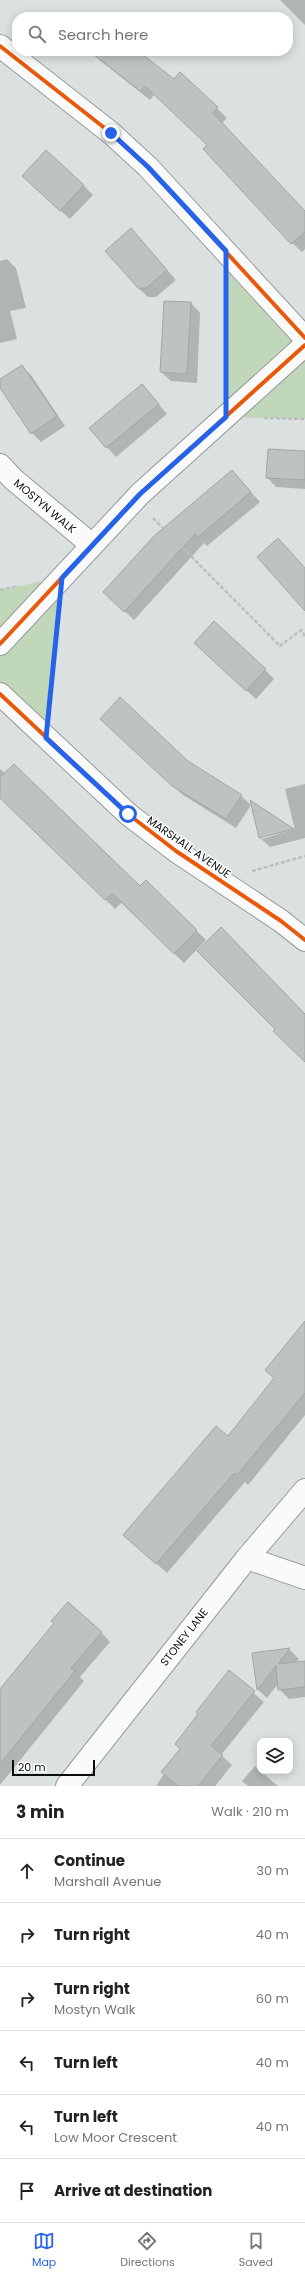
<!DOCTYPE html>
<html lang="en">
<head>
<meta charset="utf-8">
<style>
	body { margin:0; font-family:Poppins,sans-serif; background:#f6f6f6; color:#222 }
	.controls { position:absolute; right:12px; bottom:12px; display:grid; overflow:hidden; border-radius:8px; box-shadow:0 2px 10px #0003 }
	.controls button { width:36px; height:36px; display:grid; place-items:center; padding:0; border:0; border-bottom:1px solid #e0e0e0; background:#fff; color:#222; font:20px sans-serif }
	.scale { position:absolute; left:12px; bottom:10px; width:83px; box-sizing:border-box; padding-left:4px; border:2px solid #0b0e0e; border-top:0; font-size:11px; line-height:14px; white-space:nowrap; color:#0b0e0e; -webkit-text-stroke:3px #fff; paint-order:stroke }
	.stop { position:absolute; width:12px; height:12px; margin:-9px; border:3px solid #2563eb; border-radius:50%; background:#fff }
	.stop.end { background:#2563eb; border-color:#fff; box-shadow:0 1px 4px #0008 }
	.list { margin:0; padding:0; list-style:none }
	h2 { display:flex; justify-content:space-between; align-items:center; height:52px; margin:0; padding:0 16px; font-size:17px }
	h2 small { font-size:13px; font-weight:400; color:#767676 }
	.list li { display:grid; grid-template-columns:26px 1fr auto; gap:12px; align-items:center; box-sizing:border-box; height:64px; padding:0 16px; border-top:1px solid #e0e0e0 }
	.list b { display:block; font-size:15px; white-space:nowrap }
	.list p { margin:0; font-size:13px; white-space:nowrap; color:#767676 }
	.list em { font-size:13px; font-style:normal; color:#767676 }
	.icon { flex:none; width:22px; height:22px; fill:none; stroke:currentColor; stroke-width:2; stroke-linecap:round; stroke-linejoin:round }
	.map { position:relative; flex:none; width:305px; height:1786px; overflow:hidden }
	.search { position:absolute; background:#fff; box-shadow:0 2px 10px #0003; left:12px; right:12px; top:12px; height:44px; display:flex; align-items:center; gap:10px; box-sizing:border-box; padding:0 14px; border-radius:16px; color:#767676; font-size:15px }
	.sheet { height:436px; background:#fff }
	nav { display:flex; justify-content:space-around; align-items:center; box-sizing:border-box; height:56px; border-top:1px solid #e0e0e0; background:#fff; font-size:11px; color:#767676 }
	nav a { display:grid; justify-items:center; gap:2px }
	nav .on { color:#2563eb }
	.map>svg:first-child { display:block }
	.green { fill:#c0d7ba }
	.shadow { fill:#0003; fill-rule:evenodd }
	.building { fill:#bdc2c2; stroke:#a2a6a7 }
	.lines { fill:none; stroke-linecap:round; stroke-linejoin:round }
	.minor-casing { stroke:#969a9a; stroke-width:24 }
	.path { stroke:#bdbfbf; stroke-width:2.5; stroke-dasharray:4 2; stroke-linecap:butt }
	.minor { stroke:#fafafa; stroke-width:22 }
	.cycleway-casing { stroke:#fff; stroke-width:6 }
	.cycleway { stroke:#e8590c; stroke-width:4 }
	.route { stroke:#2563eb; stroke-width:5 }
	.labels { text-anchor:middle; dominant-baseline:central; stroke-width:3; stroke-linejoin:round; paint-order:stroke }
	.street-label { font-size:11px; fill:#0b0e0e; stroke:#fff }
</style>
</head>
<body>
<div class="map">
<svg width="305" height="1786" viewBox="0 0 305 1786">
	<rect width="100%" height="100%" fill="#dbe1e1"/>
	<g class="green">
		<polygon points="226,251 305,338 305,419 226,417"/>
		<polygon points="62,577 47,738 0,694 0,590"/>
	</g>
	<g class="shadow">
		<polygon points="280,0 305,0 305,25"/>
		<polygon points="95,51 136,51 174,80 180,73 227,118 222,123 305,212 305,249 302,252 292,243 204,149 208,145 155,94 150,100 102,62 93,53"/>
		<polygon points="83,185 93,195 70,219 33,186"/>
		<polygon points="140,239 176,280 156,297 148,297 138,288"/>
		<polygon points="7,259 16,268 26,308 10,311 17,339 0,343 0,261"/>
		<polygon points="191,303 200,313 197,383 171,381 161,372"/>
		<polygon points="21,366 31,375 65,426 41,442 32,433 0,386 0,380"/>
		<polygon points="151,395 167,414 116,457 107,447"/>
		<polygon points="305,452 305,489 276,487 267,477"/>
		<polygon points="232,471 260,502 207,546 204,543 134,620 114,601"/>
		<polygon points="204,652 265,670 274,679 256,699"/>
		<polygon points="111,728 241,796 251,805 236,828 183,795"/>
		<polygon points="0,769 140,888 146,881 206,940 184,963 122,902 115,909 0,797"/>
		<path d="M305 784V838L270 847 260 838 251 802 295 830 285 789ZM291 829 292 830 262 839 261 837Z"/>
		<polygon points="305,1323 305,1415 248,1485 245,1482 167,1573 124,1535 228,1437 275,1378"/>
		<polygon points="101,1632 110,1642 80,1677 84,1681 0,1785 0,1694"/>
		<polygon points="290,1650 299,1659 295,1663 305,1662 305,1697 289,1699 279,1689 278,1684 267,1698 257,1689 253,1653"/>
		<polygon points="229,1672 264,1702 221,1755 232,1765 215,1786 156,1786 181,1749 199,1714"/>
		<polygon points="255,1766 260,1771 278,1786 248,1786 242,1781"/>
	</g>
	<g class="building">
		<polygon points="89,51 138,51 174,79 180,72 218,107 213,113 305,211 305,232 291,244 203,149 207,145 145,86 140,91"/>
		<polygon points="46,150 84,185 60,211 22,176"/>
		<polygon points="131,228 167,270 146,288 138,288 105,251"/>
		<polygon points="164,301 191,302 187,374 160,372"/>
		<polygon points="22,365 57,416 31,434 0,388 0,379"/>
		<polygon points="142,384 159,404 106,448 89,428"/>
		<polygon points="268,449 305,451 305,480 266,478"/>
		<polygon points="232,470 251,492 197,538 195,534 124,612 103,592 154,536"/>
		<polygon points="278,538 305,568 305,611 257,557"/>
		<polygon points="214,621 266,669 246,691 194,643"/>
		<polygon points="120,697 188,761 242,795 226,819 172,786 100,719"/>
		<polygon points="14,764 140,886 146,880 197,930 174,954 112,893 105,900 0,798 0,777"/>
		<polygon points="250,800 294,829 259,838"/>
		<polygon points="221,927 305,1014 305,1062 273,1031 275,1029 197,951"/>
		<polygon points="305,1321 305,1393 237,1475 234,1473 156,1564 123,1535 216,1426 228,1436 274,1378 265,1370"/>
		<polygon points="68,1602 102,1632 71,1668 75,1671 0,1764 0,1689 54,1623 51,1621"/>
		<polygon points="290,1648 278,1664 305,1661 305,1687 278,1690 276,1666 257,1690 252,1653"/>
		<polygon points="229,1670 255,1691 211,1746 223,1755 198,1786 178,1786 161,1772 180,1749 175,1744 198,1714 196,1712"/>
	</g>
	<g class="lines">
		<defs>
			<g id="minor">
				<polyline points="0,46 111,133 148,167 305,338"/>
				<polyline points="0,465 13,479 92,545"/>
				<polyline points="0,644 140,494 305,345"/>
				<polyline points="0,694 128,814 176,851 281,921 305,940"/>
				<polyline points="247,1558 305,1578"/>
				<polyline points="67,1786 247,1558 305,1490"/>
			</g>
		</defs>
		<use href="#minor" class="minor-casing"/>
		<g class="path">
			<polyline points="226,290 226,381"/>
			<polyline points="264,418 305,419"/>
			<polyline points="153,518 280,646 301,630 305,636"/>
			<polyline points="0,590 18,586"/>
			<polyline points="50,706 58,620"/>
			<polyline points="252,871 305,856"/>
		</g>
		<use href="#minor" class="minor"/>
		<defs>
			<g id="cycleway">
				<polyline points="0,46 111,133 148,167 305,338"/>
				<polyline points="0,644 140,494 305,345"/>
				<polyline points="0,694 128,814 176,851 281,921 305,940"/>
			</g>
		</defs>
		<use href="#cycleway" class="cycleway-casing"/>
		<use href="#cycleway" class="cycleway"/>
	</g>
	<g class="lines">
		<polyline class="route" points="111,133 148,167 226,251 226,417 140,494 62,578 46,738 128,814"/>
	</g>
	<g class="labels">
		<g class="street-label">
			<text transform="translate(45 506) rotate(40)">MOSTYN WALK</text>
			<text transform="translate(189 847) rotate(35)">MARSHALL AVENUE</text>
			<text transform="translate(184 1637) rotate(-52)">STONEY LANE</text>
		</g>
	</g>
</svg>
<div class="controls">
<button><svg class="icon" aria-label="layers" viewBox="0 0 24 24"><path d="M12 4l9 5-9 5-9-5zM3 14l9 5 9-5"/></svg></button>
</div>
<div class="scale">20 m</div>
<div class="stop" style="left:128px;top:814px"></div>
<div class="stop end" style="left:111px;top:133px"></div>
<div class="search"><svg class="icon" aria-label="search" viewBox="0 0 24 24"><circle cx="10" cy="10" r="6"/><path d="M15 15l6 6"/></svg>Search here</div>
</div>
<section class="sheet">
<h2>3 min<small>Walk · 210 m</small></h2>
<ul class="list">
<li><svg class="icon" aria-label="ahead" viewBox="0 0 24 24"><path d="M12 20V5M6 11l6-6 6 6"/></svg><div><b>Continue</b><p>Marshall Avenue</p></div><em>30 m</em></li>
<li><svg class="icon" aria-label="right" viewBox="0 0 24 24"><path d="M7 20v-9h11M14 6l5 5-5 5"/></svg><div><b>Turn right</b></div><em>40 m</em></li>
<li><svg class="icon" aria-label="right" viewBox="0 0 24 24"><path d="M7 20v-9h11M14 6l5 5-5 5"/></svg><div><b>Turn right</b><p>Mostyn Walk</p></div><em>60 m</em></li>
<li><svg class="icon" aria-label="left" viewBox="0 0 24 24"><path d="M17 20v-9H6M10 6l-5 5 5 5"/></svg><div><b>Turn left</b></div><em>40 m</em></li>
<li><svg class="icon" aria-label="left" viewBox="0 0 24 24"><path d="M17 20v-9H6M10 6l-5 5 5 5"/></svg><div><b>Turn left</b><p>Low Moor Crescent</p></div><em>40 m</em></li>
<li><svg class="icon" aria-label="arrive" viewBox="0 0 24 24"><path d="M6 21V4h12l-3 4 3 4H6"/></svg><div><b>Arrive at destination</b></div></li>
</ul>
</section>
<nav>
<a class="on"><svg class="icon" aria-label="map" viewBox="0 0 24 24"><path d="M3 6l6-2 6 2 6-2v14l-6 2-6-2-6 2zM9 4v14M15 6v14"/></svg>Map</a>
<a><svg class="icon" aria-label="directions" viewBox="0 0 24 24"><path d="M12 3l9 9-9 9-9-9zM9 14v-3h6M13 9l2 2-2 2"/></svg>Directions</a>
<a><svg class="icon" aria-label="saved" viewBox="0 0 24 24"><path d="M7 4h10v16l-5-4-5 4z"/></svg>Saved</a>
</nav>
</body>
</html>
